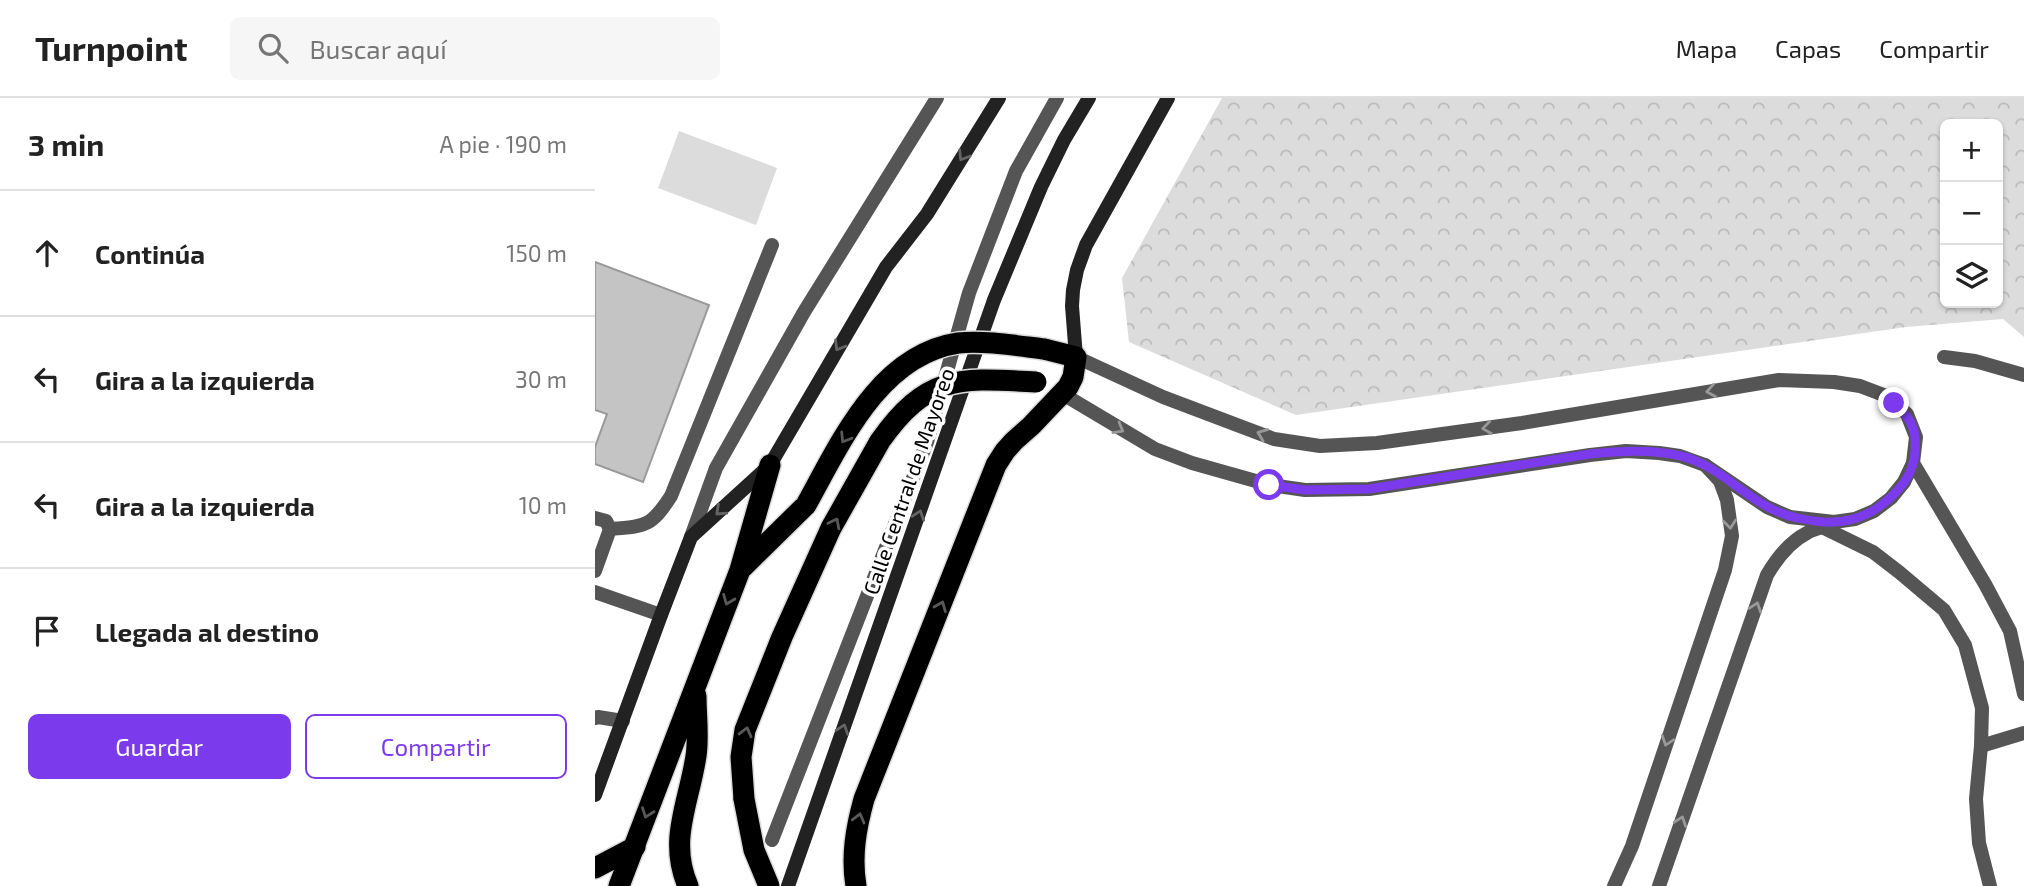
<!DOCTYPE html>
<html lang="es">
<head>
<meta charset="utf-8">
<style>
	body { margin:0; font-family:"Exo 2",sans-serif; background:#f6f6f6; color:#222 }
	.controls { position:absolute; right:21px; top:21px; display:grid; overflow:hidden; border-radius:10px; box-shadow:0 2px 5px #0004 }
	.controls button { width:63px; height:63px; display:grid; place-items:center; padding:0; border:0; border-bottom:2px solid #e0e0e0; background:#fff; color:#222; font:35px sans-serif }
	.stop { position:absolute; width:21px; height:21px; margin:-16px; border:5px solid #7c3aed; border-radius:50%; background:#fff }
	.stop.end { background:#7c3aed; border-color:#fff; box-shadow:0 2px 7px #0008 }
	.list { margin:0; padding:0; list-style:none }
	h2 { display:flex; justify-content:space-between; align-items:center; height:91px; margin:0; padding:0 28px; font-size:30px }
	h2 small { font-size:23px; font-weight:400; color:#767676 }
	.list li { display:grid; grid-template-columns:46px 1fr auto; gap:21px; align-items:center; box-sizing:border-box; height:126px; padding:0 28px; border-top:2px solid #e0e0e0 }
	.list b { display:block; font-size:26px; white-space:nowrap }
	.list em { font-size:23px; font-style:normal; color:#767676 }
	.actions { display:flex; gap:14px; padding:21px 28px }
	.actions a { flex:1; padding:16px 0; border:2px solid #7c3aed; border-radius:10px; text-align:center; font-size:24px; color:#7c3aed }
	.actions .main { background:#7c3aed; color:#fff }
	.icon { flex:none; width:38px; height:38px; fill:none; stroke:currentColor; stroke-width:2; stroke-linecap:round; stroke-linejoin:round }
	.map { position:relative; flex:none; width:1429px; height:788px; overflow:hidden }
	header { display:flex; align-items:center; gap:42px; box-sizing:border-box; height:98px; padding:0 35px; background:#fff; border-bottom:2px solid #e0e0e0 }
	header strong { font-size:33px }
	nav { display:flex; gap:38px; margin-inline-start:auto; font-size:24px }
	.search { width:490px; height:63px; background:#f6f6f6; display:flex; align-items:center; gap:18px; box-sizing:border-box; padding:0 24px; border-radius:10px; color:#767676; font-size:26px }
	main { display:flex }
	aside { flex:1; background:#fff }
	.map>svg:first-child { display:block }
	.forest { fill:url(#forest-crowns); fill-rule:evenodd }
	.pitch { fill:#dcdcdc }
	.building { fill:#c4c4c4; stroke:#999; stroke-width:2 }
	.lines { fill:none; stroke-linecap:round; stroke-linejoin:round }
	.highway-casing { stroke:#dbdbdb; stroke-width:24 }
	.lane { stroke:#555; stroke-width:14 }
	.street { stroke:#555; stroke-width:14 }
	.secondary { stroke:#222; stroke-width:14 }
	.highway { stroke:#000; stroke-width:21 }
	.highway-bridge-casing { stroke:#dbdbdb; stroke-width:24; stroke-linecap:butt }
	.highway-bridge { stroke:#000; stroke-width:21 }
	.oneway { stroke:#646464 }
	.oneway2 { stroke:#999 }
	.oneway3 { stroke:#595959 }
	.route { stroke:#7c3aed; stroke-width:9 }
	.labels { text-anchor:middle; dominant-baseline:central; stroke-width:7; stroke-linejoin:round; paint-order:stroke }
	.street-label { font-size:21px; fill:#000; stroke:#fff }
</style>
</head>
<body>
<header>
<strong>Turnpoint</strong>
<div class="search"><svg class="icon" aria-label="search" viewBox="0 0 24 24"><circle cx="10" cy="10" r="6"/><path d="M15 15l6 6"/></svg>Buscar aquí</div>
<nav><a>Mapa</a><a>Capas</a><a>Compartir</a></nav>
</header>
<main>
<aside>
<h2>3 min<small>A pie · 190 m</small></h2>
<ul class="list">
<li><svg class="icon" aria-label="ahead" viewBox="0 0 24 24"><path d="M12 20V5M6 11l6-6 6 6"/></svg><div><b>Continúa</b></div><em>150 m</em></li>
<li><svg class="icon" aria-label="left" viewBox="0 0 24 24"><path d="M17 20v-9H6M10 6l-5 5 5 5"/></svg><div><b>Gira a la izquierda</b></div><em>30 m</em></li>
<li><svg class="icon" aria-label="left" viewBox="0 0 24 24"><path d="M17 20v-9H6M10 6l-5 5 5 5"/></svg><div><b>Gira a la izquierda</b></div><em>10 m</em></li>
<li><svg class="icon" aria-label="arrive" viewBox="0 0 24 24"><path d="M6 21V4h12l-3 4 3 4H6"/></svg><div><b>Llegada al destino</b></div></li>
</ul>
<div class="actions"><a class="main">Guardar</a><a>Compartir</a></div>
</aside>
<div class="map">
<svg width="1429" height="788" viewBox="0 0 1429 788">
	<defs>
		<pattern id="forest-crowns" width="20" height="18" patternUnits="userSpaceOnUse" patternTransform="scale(1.75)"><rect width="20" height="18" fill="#dcdcdc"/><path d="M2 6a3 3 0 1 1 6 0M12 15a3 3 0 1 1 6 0" fill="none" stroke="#bbb"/></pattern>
	</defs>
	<rect width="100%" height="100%" fill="#fff"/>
	<path class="forest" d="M627 0H1429V239L1408 221 1311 229 701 317 534 244 527 180ZM1350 26H1403V205H1350Z"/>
	<polygon class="pitch" points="84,33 182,70 161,127 63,90"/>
	<polygon class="building" points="0,164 114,207 48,384 0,366 0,349 12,316 0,312"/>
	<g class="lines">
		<defs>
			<g id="highway">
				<polyline points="148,469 211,407"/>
				<polyline points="149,701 146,659 150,632 187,539 236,430 285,343"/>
				<polyline points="0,770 40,749"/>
				<polyline points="24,788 145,472 175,367"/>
				<path d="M93 788C73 742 94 705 101 658 104 639 101 617 101 598"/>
				<path d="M261 788C256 758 261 730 269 701L401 367 410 353 419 343 436 328 473 289 478 279 481 259 449 251"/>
			</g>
		</defs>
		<use href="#highway" class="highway-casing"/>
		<g class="lane">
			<polyline points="0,420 11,423 15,431 0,473"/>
			<path d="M15 431C51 428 56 429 76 398L177 147"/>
			<polyline points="96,439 121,370 209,214 342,0"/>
			<polyline points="0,494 66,517"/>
			<polyline points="0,620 3,619 28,623"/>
			<polyline points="177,742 332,344 374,195 421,73 462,0"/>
		</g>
		<g class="street">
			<polyline points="481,259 568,299 679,341 725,348 782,345 927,325 1184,282 1239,284 1265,288 1294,299 1312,316 1321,339 1318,365 1309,384 1296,400 1279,413 1260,421 1239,424 1195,419 1172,409 1110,367"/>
			<polyline points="1349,259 1380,263 1429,277"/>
			<polyline points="466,295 560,351 597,365 675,387 710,392 774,391 995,357 1031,353 1064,355 1085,358 1110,367 1125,383 1132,402 1137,438 1130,472 1037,748 1019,788"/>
			<polyline points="1318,365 1390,486 1415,533 1429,596"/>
			<polyline points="1227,429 1278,454 1304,474 1349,512 1370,547 1387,610 1386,648 1381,701 1384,745 1395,788"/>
			<polyline points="1386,648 1429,635"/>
			<path d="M1064 788 1172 477C1182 460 1194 444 1212 435 1218 431 1226 430 1233 427"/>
		</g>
		<g class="secondary">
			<polyline points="481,259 477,208 478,192 482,172 491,147 573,0"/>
			<polyline points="0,697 66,517 96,439 175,367 291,169 332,116 404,0"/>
			<polyline points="193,788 399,202 446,89 469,42 494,0"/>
		</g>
		<use href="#highway" class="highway"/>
		<defs>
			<g id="highway-bridge">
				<path d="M285 343C333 275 366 280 441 284"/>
				<path d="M211 407C246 344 284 257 363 245 388 242 424 248 449 251"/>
				<polyline points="149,701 159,752 174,788"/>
			</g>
		</defs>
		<use href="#highway-bridge" class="highway-bridge-casing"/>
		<use href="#highway-bridge" class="highway-bridge"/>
	</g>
	<defs><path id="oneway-chevron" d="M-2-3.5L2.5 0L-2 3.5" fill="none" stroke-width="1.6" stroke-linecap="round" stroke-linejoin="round" transform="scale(1.75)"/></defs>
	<g class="oneway">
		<use href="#oneway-chevron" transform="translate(368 58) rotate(122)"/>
		<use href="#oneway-chevron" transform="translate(244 248) rotate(121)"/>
		<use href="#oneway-chevron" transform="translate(125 413) rotate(137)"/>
		<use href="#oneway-chevron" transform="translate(324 417) rotate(-71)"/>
		<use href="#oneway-chevron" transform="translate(248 631) rotate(-71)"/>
	</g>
	<g class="oneway2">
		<use href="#oneway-chevron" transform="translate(1116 293) rotate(171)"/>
		<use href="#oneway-chevron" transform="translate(892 330) rotate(172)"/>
		<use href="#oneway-chevron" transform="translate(524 331) rotate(30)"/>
		<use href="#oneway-chevron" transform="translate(667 336) rotate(-159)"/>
		<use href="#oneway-chevron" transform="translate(1135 426) rotate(84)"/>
		<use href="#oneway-chevron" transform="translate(1161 509) rotate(-71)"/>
		<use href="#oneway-chevron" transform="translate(1072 643) rotate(109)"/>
		<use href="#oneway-chevron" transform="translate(1086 723) rotate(-71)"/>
	</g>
	<g class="oneway3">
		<use href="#oneway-chevron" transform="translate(250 340) rotate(122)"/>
		<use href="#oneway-chevron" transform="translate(240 425) rotate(-63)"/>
		<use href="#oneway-chevron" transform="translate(133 502) rotate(112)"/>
		<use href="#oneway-chevron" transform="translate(346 508) rotate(-68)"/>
		<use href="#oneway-chevron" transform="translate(151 634) rotate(-76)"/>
		<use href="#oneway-chevron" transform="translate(52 715) rotate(110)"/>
		<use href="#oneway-chevron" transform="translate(264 720) rotate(-75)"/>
	</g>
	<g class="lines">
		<path class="route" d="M674 387 710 392 774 391 995 356C1025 353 1056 351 1086 358 1120 366 1143 393 1173 409 1191 419 1209 422 1229 424 1249 425 1269 420 1285 408 1300 397 1315 381 1319 362 1323 336 1319 322 1299 305"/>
	</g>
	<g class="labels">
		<g class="street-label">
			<text transform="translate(313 383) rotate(-71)">Calle Central de Mayoreo</text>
		</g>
	</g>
</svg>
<div class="controls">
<button>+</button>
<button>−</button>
<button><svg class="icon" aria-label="layers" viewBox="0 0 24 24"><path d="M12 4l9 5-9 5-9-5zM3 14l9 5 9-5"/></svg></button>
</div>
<div class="stop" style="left:674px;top:387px"></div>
<div class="stop end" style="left:1299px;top:305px"></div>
</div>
</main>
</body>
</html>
